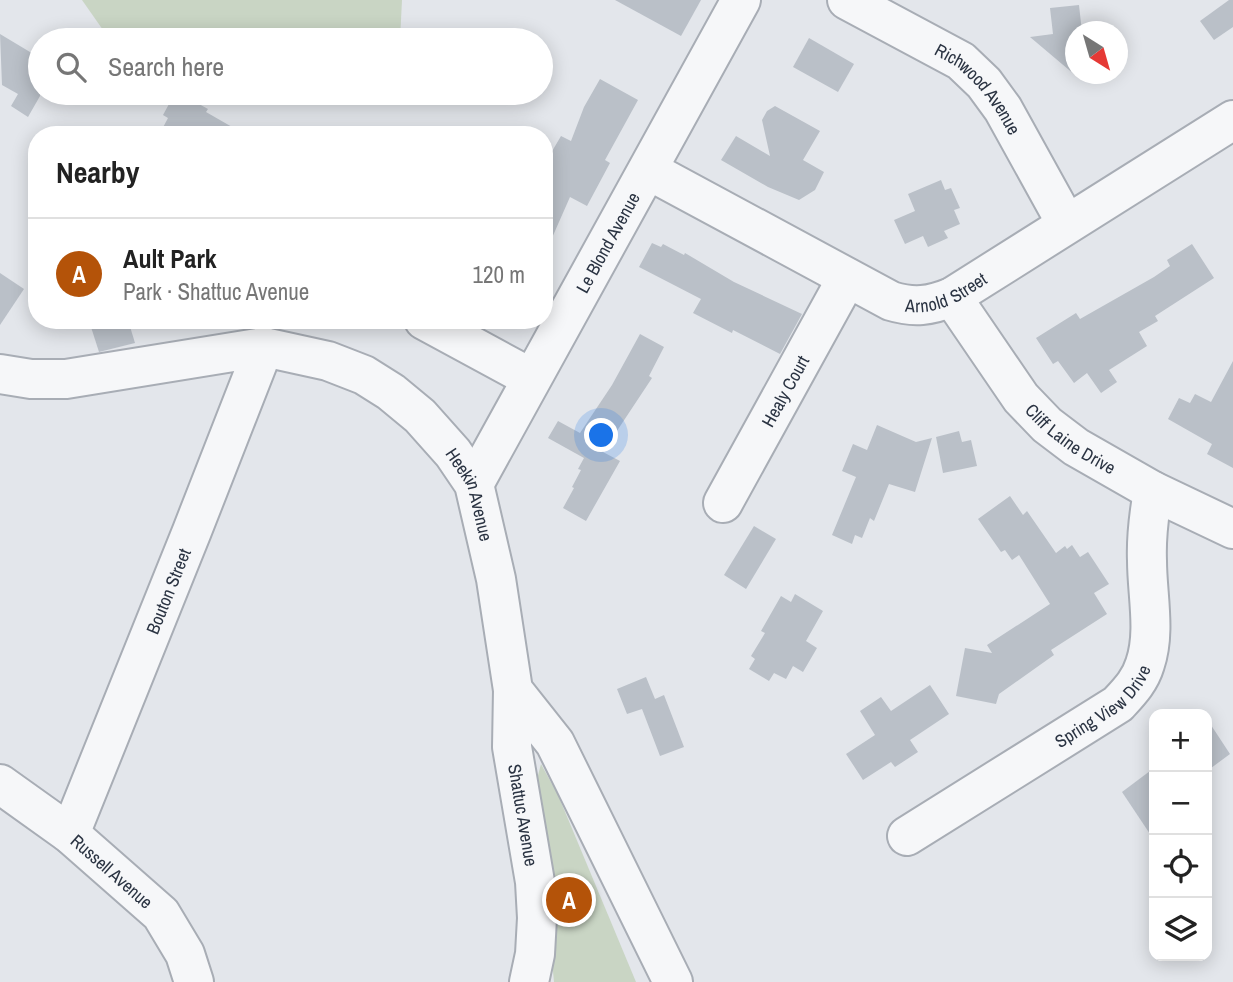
<!DOCTYPE html>
<html lang="en">
<head>
<meta charset="utf-8">
<style>
	body { margin:0; font-family:"Archivo Narrow",sans-serif; background:#f6f6f6; color:#222 }
	.controls { position:absolute; right:21px; bottom:21px; display:grid; overflow:hidden; border-radius:14px; box-shadow:0 4px 18px #0003 }
	.controls button { width:63px; height:63px; display:grid; place-items:center; padding:0; border:0; border-bottom:2px solid #e0e0e0; background:#fff; color:#222; font:35px sans-serif }
	.compass { position:absolute; left:1065px; top:21px; width:63px; height:63px; border-radius:50%; background:#fff; box-shadow:0 4px 18px #0003; rotate:143deg }
	.you { position:absolute; left:602px; top:436px; width:24px; height:24px; margin:-18px; border:5px solid #fff; border-radius:50%; background:#1a73e8; box-shadow:0 0 0 10px #1a73e833 }
	.badge { display:grid; place-items:center; width:46px; height:46px; border-radius:50%; background:#b45309; color:#fff; font-size:23px; font-weight:700 }
	.pin { position:absolute; translate:-50% -50%; border:4px solid #fff; box-shadow:0 2px 7px #0006 }
	.list { margin:0; padding:0; list-style:none }
	h2 { display:flex; justify-content:space-between; align-items:center; height:91px; margin:0; padding:0 28px; font-size:30px }
	h2 small { font-size:23px; font-weight:400; color:#767676 }
	.list li { display:grid; grid-template-columns:46px 1fr auto; gap:21px; align-items:center; box-sizing:border-box; height:112px; padding:0 28px; border-top:2px solid #e0e0e0 }
	.list b { display:block; font-size:26px; white-space:nowrap }
	.list p { margin:0; font-size:23px; white-space:nowrap; color:#767676 }
	.list em { font-size:23px; font-style:normal; color:#767676 }
	.icon { flex:none; width:38px; height:38px; fill:none; stroke:currentColor; stroke-width:2; stroke-linecap:round; stroke-linejoin:round }
	.map { position:relative; flex:none; width:1233px; height:982px; overflow:hidden }
	.search { position:absolute; background:#fff; box-shadow:0 4px 18px #0003; left:28px; top:28px; width:525px; height:77px; display:flex; align-items:center; gap:18px; box-sizing:border-box; padding:0 24px; border-radius:38px; color:#767676; font-size:26px }
	.panel { position:absolute; background:#fff; box-shadow:0 4px 18px #0003; left:28px; top:126px; width:525px; height:203px; border-radius:28px }
	.map>svg:first-child { display:block }
	.green { fill:#c9d5c4 }
	.building { fill:#bac0c8 }
	.lines { fill:none; stroke-linecap:round; stroke-linejoin:round }
	.minor-casing { stroke:#a8adb5; stroke-width:42 }
	.minor { stroke:#f6f7f9; stroke-width:38 }
	.labels { text-anchor:middle; dominant-baseline:central; stroke-width:5; stroke-linejoin:round; paint-order:stroke }
	.street-label { font-size:18px; fill:#2b3443; stroke:#f3f5f8 }
</style>
</head>
<body>
<div class="map">
<svg width="1233" height="982" viewBox="0 0 1233 982">
	<rect width="100%" height="100%" fill="#e3e6eb"/>
	<g class="green">
		<polygon points="82,0 402,0 400,40 110,40"/>
		<polygon points="541,764 558,795 636,982 554,982 536,783"/>
	</g>
	<g class="building">
		<polygon points="615,0 701,0 681,36"/>
		<polygon points="1229,0 1233,0 1233,27 1214,40 1200,21"/>
		<polygon points="1079,5 1082,32 1075,32 1075,75 1030,37 1053,34 1050,8"/>
		<polygon points="0,34 40,58 40,96 28,117 11,106 18,94 2,85"/>
		<polygon points="809,38 854,64 838,92 793,67"/>
		<polygon points="600,79 638,100 605,160 610,163 587,206 570,197 544,256 544,165 561,136 571,141 584,107"/>
		<polygon points="175,93 179,93 208,109 206,112 246,135 159,135 168,118 163,115"/>
		<polygon points="775,106 820,131 803,160 824,172 815,190 799,200 768,187 721,160 736,136 770,156 762,120 767,111"/>
		<polygon points="941,180 945,190 951,188 960,208 954,210 960,224 944,231 948,238 928,247 923,236 905,244 894,220 915,211 908,194"/>
		<polygon points="652,243 661,247 663,244 684,255 685,253 734,282 802,314 780,354 733,330 732,333 693,313 701,299 639,267"/>
		<polygon points="1192,244 1214,278 1155,316 1158,321 1139,332 1147,346 1109,370 1117,382 1101,393 1087,373 1074,383 1058,361 1053,364 1036,338 1076,313 1080,319 1154,277 1170,266 1167,260"/>
		<polygon points="0,273 24,289 0,325"/>
		<polygon points="115,320 128,320 135,343 99,352 91,327"/>
		<polygon points="640,334 664,347 649,376 652,378 603,452 620,461 586,521 563,508 574,488 572,487 581,470 578,469 584,458 548,438 558,421 580,433 612,385"/>
		<polygon points="1233,361 1233,468 1207,454 1212,444 1168,419 1179,398 1190,403 1195,394 1211,402"/>
		<polygon points="877,425 916,442 932,438 915,492 889,484 874,521 870,518 862,538 855,535 852,544 832,535 856,477 842,471 853,444 867,450"/>
		<polygon points="959,431 962,442 971,440 977,466 943,473 936,437"/>
		<polygon points="1010,496 1023,515 1027,511 1056,553 1065,546 1067,549 1072,545 1080,557 1088,552 1109,584 1094,593 1107,614 1051,650 1054,655 999,694 996,704 956,696 965,648 992,653 987,645 1050,604 1019,555 1012,560 1005,550 1001,552 978,519"/>
		<polygon points="754,526 776,539 746,589 724,575"/>
		<polygon points="795,594 823,611 806,641 817,648 803,672 793,666 786,679 774,673 769,681 749,669 755,659 751,656 765,633 761,631 781,596 791,602"/>
		<polygon points="646,677 655,699 664,695 684,747 660,756 642,709 627,714 617,689"/>
		<polygon points="930,685 949,714 910,740 918,752 895,767 891,762 863,780 846,754 875,735 860,711 881,697 891,711"/>
		<polygon points="1207,719 1230,754 1207,771"/>
		<polygon points="1154,768 1154,840 1122,792"/>
	</g>
	<g class="lines">
		<defs>
			<g id="minor">
				<path id="s1" d="M847 0 961 61 984 83 1003 109 1066 223"/>
				<path id="s2" d="M648 170 891 301C914 308 930 306 952 297L1233 120"/>
				<path id="s3" d="M952 297 1021 398 1047 425 1076 447 1153 491 1233 529"/>
				<polyline points="424,320 531,378"/>
				<path id="s4" d="M0 374 31 379H66L264 347 328 361 364 375 391 392 420 416 453 453 474 484 496 579 513 690 555 743 673 982"/>
				<path id="s5" d="M474 484 741 0"/>
				<path id="s6" d="M723 503 847 278"/>
				<path id="s7" d="M513 690 512 747 535 882 537 918 535 954 529 982"/>
				<path id="s8" d="M0 784 70 834 161 914 185 954 194 982"/>
				<path id="s9" d="M70 834 192 531 264 347"/>
				<path id="s10" d="M907 836 1118 704C1129 692 1140 681 1145 664 1156 632 1147 594 1147 561 1146 537 1149 514 1153 491"/>
			</g>
		</defs>
		<use href="#minor" class="minor-casing"/>
		<use href="#minor" class="minor"/>
	</g>
	<g class="labels">
		<g class="street-label">
			<text stroke="none"><textPath href="#s1" startOffset="161">Richwood Avenue</textPath></text>
			<text stroke="none"><textPath href="#s5" startOffset="276">Le Blond Avenue</textPath></text>
			<text stroke="none"><textPath href="#s2" startOffset="334">Arnold Street</textPath></text>
			<text stroke="none"><textPath href="#s6" startOffset="128">Healy Court</textPath></text>
			<text stroke="none"><textPath href="#s3" startOffset="187">Cliff Laine Drive</textPath></text>
			<text stroke="none"><textPath href="#s4" startOffset="536">Heekin Avenue</textPath></text>
			<text stroke="none"><textPath href="#s9" startOffset="262">Bouton Street</textPath></text>
			<text stroke="none"><textPath href="#s10" startOffset="236">Spring View Drive</textPath></text>
			<text stroke="none"><textPath href="#s7" startOffset="126">Shattuc Avenue</textPath></text>
			<text stroke="none"><textPath href="#s8" startOffset="142">Russell Avenue</textPath></text>
		</g>
	</g>
</svg>
<div class="controls">
<button>+</button>
<button>−</button>
<button><svg class="icon" aria-label="locate" viewBox="0 0 24 24"><circle cx="12" cy="12" r="6"/><path d="M12 2v4M12 18v4M2 12h4M18 12h4"/></svg></button>
<button><svg class="icon" aria-label="layers" viewBox="0 0 24 24"><path d="M12 4l9 5-9 5-9-5zM3 14l9 5 9-5"/></svg></button>
</div>
<svg class="compass" viewBox="-18 -18 36 36"><path d="M0-13l5 13h-10z" fill="#e53935"/><path d="M0 13l5-13h-10z" fill="#767676"/></svg>
<div class="you"></div>
<div class="pin badge" style="left:569px;top:900px">A</div>
<div class="search"><svg class="icon" aria-label="search" viewBox="0 0 24 24"><circle cx="10" cy="10" r="6"/><path d="M15 15l6 6"/></svg>Search here</div>
<section class="panel">
<h2>Nearby<small></small></h2>
<ul class="list">
<li><span class="badge">A</span><div><b>Ault Park</b><p>Park · Shattuc Avenue</p></div><em>120 m</em></li>
</ul>
</section>
</div>
</body>
</html>
